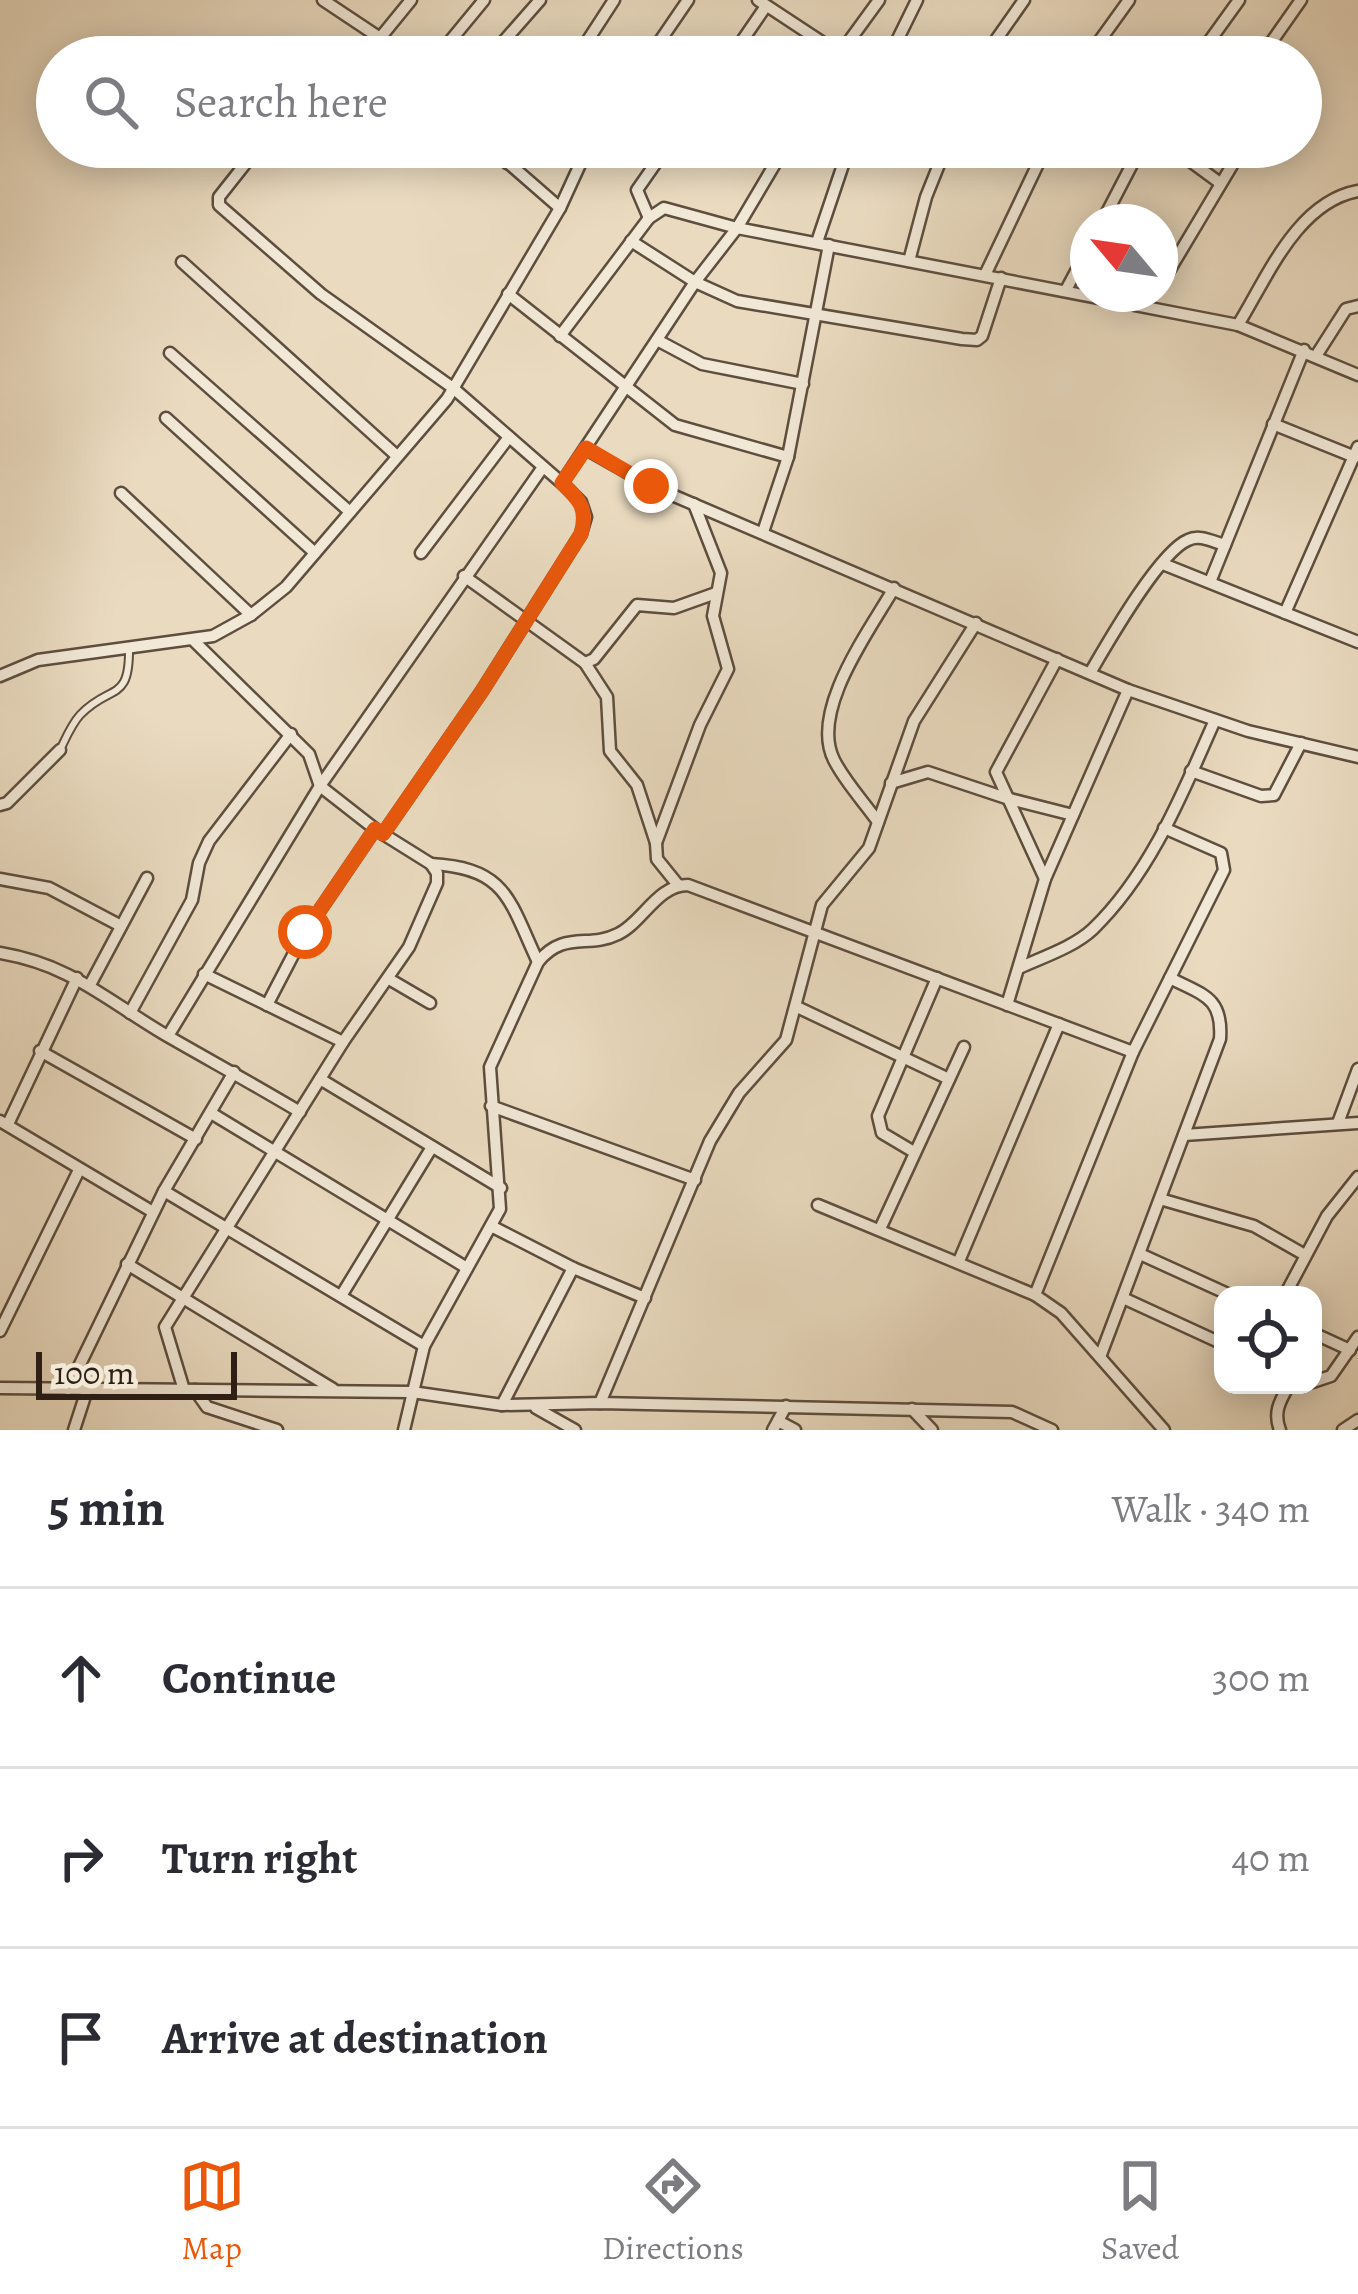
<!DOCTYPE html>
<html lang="en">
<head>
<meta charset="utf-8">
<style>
	body { margin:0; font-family:Alegreya,serif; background:#f7f7f7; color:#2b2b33 }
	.controls { position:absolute; right:36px; bottom:36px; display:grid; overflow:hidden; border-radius:24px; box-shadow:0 6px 30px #0003 }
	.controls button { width:108px; height:108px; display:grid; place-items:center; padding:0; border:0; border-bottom:3px solid #e1e1e2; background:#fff; color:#2b2b33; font:60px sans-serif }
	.compass { position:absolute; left:1070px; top:204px; width:108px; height:108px; border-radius:50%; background:#fff; box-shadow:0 6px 30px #0003; rotate:299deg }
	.scale { position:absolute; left:36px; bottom:30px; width:201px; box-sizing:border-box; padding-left:12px; border:6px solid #2f1f14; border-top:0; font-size:33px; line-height:42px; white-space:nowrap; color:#2f1f14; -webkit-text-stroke:9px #f1e8d6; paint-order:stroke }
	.stop { position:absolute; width:36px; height:36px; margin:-27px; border:9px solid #ea580c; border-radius:50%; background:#fff }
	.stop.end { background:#ea580c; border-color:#fff; box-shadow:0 3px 12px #0008 }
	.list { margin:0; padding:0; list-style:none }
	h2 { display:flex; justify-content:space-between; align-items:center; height:156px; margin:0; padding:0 48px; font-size:51px }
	h2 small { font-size:39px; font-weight:400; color:#7c7c81 }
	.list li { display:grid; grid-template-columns:78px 1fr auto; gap:36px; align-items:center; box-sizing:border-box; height:180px; padding:0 48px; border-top:3px solid #e1e1e2 }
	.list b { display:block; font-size:45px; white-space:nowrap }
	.list em { font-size:39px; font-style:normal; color:#7c7c81 }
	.icon { flex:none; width:66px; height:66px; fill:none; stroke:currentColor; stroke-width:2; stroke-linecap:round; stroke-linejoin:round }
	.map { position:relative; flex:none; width:1358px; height:1430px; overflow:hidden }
	.search { position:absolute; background:#fff; box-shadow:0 6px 30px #0003; left:36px; right:36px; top:36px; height:132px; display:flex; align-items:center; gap:30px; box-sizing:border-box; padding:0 42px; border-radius:66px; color:#7c7c81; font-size:45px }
	.sheet { height:696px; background:#fff }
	nav { display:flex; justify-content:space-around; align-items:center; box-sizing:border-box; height:168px; border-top:3px solid #e1e1e2; background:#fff; font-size:33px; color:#7c7c81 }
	nav a { display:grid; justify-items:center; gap:6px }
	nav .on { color:#ea580c }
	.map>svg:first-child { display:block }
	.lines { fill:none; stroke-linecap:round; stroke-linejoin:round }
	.lane-casing { stroke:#5e4e3f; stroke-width:10 }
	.street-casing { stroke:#5e4e3f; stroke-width:15 }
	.lane { stroke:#f1e8d6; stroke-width:6 }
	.street { stroke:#f1e8d6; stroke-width:10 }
	.route { stroke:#ea580c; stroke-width:15 }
</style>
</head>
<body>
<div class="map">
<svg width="1358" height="1430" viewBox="0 0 1358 1430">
	<rect width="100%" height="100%" fill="#eadbc0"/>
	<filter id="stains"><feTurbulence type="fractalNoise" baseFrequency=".00167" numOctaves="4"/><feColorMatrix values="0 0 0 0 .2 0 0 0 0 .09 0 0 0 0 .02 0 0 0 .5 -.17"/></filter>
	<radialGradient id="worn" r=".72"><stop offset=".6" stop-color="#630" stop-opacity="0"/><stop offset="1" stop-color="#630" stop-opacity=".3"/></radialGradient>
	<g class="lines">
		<defs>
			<path id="lane" d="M60 750C66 738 71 725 80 715 110 683 130 704 129 647"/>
			<g id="street">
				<polyline points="323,0 380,38 399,57"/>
				<polyline points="758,0 840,54"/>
				<polyline points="380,38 411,0"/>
				<polyline points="839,55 879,0"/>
				<polyline points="437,57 484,0"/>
				<polyline points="490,57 540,0"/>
				<polyline points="577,57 614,0"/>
				<polyline points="649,57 688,0"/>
				<polyline points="731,57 766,6"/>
				<polyline points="889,57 917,0"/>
				<polyline points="984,57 1024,0"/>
				<polyline points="1088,57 1129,0"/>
				<polyline points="1198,57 1239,0"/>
				<polyline points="1261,57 1301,0"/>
				<polyline points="490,147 560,208"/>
				<polyline points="1171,147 1220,183"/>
				<polyline points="257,149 219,197 219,205 321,294 453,388 562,483 581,502 586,517 581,534 482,691 383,834"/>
				<polyline points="507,163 518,147"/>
				<polyline points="649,218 637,190 667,147"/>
				<polyline points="1102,222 1141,147"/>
				<polyline points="631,241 695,282 737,301 962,339 977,340 982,336 1001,278"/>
				<polyline points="817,242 849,147"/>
				<polyline points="909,261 926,197 946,147"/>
				<polyline points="182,262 397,456"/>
				<polyline points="985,275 1046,147"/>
				<polyline points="1160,286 1243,147"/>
				<polyline points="1066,290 1088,249"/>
				<polyline points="508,294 675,425 788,457"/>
				<path d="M1238 325C1267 278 1297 202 1358 191"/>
				<polyline points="560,336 649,218 664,208 737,228 1238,325 1358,375"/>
				<polyline points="657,340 702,364 803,384"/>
				<polyline points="170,353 350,512"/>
				<polyline points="1316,356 1346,309 1358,306"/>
				<polyline points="166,418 315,553"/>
				<polyline points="1273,424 1355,457"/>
				<polyline points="586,449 651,486 1128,690 1248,731 1358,757"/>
				<polyline points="562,483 695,282 737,228 785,147"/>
				<polyline points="121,493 251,615"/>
				<polyline points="763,532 788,457 829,245"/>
				<polyline points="421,553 509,437"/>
				<polyline points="1163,564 1358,642"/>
				<polyline points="464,576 585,663 607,697 610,751 637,785 656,843"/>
				<polyline points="1210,582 1304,350"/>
				<polyline points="1285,613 1358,447"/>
				<polyline points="585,663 594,659 637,605 674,608 716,593"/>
				<path d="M1090 673C1107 644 1159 552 1188 540 1200 534 1213 542 1225 545"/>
				<polyline points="0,676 38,660 213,636 251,615 286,587 447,399 560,208 588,147"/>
				<polyline points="1191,771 1261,796 1274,795 1301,743"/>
				<polyline points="891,783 928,772 1006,798 1073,815"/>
				<polyline points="0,805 7,803 60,750"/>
				<path d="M878 822C864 802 845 782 834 760 809 711 870 630 894 588"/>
				<path d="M431 864C507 868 509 900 538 962"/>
				<polyline points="0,879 49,888 121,926"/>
				<polyline points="1045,879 996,772 1057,659"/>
				<polyline points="678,885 657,859 656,843 700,725 728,669 713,616 721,573 694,504"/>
				<path d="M0 953C71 965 105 999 164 1034 209 1060 255 1085 300 1112"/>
				<path d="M1019 968C1043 957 1074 947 1093 929 1151 873 1183 792 1215 720"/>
				<polyline points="204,974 343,1042"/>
				<polyline points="389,979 430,1003"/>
				<polyline points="91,983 147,878"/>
				<polyline points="267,1005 305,932 375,829"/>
				<polyline points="1007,1005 1045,879 1128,690"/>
				<polyline points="797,1007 949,1079"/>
				<polyline points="130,1013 192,900 199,863 209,841 291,734"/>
				<polyline points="168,1036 320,786 543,467"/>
				<polyline points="40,1051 196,1139"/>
				<polyline points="320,1079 501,1188"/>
				<polyline points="491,1106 695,1180"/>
				<polyline points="211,1113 467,1268"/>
				<polyline points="0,1121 153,1212"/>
				<polyline points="1338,1123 1358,1069"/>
				<polyline points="8,1124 77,978"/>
				<polyline points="1184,1135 1358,1123"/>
				<polyline points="914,1152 882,1133 878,1116 937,978"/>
				<polyline points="164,1191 424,1346"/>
				<polyline points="1160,1199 1254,1226 1305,1255"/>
				<polyline points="818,1205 1035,1295 1061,1313 1164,1430"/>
				<polyline points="493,1227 573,1268 645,1298"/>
				<polyline points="880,1229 964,1047"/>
				<polyline points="1140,1254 1230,1295"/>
				<polyline points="959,1261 1059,1024"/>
				<polyline points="127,1264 333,1389"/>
				<polyline points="1035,1295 1133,1052 1224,870 1221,853 1164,828"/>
				<polyline points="1285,1295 1327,1216 1358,1177"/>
				<polyline points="341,1296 432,1147"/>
				<polyline points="1123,1298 1223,1344"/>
				<polyline points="0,1331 79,1170"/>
				<polyline points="1313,1333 1350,1350"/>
				<path d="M1100 1357 1220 1039C1223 997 1203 995 1170 978"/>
				<polyline points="1313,1382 1331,1376 1358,1337"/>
				<polyline points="0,1388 412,1392 502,1405 600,1403 1012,1412 1052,1430"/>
				<polyline points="68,1389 164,1191 234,1072"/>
				<polyline points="184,1390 165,1327 343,1042 409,947 437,883 437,873 431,864 375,829 320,786 309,754 193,640"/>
				<polyline points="195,1390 207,1407 277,1430"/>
				<polyline points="600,1403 710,1141 739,1093 786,1040 822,905 869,848 914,721 976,623"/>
				<polyline points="502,1405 573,1268"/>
				<polyline points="536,1408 575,1430"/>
				<polyline points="912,1409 932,1430"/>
				<polyline points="778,1421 795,1430"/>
				<polyline points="74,1430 87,1390"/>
				<path d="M404 1430 424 1346 500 1209 490 1067 538 962C564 930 588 949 618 934 643 922 657 885 688 885L1133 1052"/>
				<polyline points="773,1430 786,1406"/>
				<path d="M1280 1430C1273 1412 1280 1401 1289 1385"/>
				<polyline points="1343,1430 1358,1420"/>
			</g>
		</defs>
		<use href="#lane" class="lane-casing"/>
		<use href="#street" class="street-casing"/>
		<use href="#lane" class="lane"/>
		<use href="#street" class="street"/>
	</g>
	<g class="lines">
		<path class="route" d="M305 932 375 829 383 834 482 691 581 534C588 509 580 500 562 483L586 448 651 486"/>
	</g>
	<rect width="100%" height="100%" filter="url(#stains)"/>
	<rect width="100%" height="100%" fill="url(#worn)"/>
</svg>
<div class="controls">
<button><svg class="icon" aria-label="locate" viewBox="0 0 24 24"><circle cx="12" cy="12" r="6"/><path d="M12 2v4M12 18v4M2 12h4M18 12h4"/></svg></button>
</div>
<svg class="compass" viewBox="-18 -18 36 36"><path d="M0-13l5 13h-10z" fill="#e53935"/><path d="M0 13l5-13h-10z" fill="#7c7c81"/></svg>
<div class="scale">100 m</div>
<div class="stop" style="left:305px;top:932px"></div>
<div class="stop end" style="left:651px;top:486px"></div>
<div class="search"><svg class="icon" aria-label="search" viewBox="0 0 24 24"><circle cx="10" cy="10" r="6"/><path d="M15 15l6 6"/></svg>Search here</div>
</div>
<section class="sheet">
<h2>5 min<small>Walk · 340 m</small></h2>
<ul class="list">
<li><svg class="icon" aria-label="ahead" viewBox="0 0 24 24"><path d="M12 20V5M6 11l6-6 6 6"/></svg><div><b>Continue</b></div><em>300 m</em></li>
<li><svg class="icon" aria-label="right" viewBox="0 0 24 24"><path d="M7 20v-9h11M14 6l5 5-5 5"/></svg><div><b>Turn right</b></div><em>40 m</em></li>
<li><svg class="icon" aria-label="arrive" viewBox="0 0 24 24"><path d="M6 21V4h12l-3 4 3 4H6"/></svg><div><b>Arrive at destination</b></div></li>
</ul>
</section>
<nav>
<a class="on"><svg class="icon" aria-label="map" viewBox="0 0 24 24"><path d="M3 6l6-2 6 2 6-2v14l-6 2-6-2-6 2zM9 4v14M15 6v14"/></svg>Map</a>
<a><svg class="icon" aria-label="directions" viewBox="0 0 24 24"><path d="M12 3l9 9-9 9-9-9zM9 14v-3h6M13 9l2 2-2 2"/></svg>Directions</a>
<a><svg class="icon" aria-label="saved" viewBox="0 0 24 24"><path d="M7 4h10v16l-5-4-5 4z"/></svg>Saved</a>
</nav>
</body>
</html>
